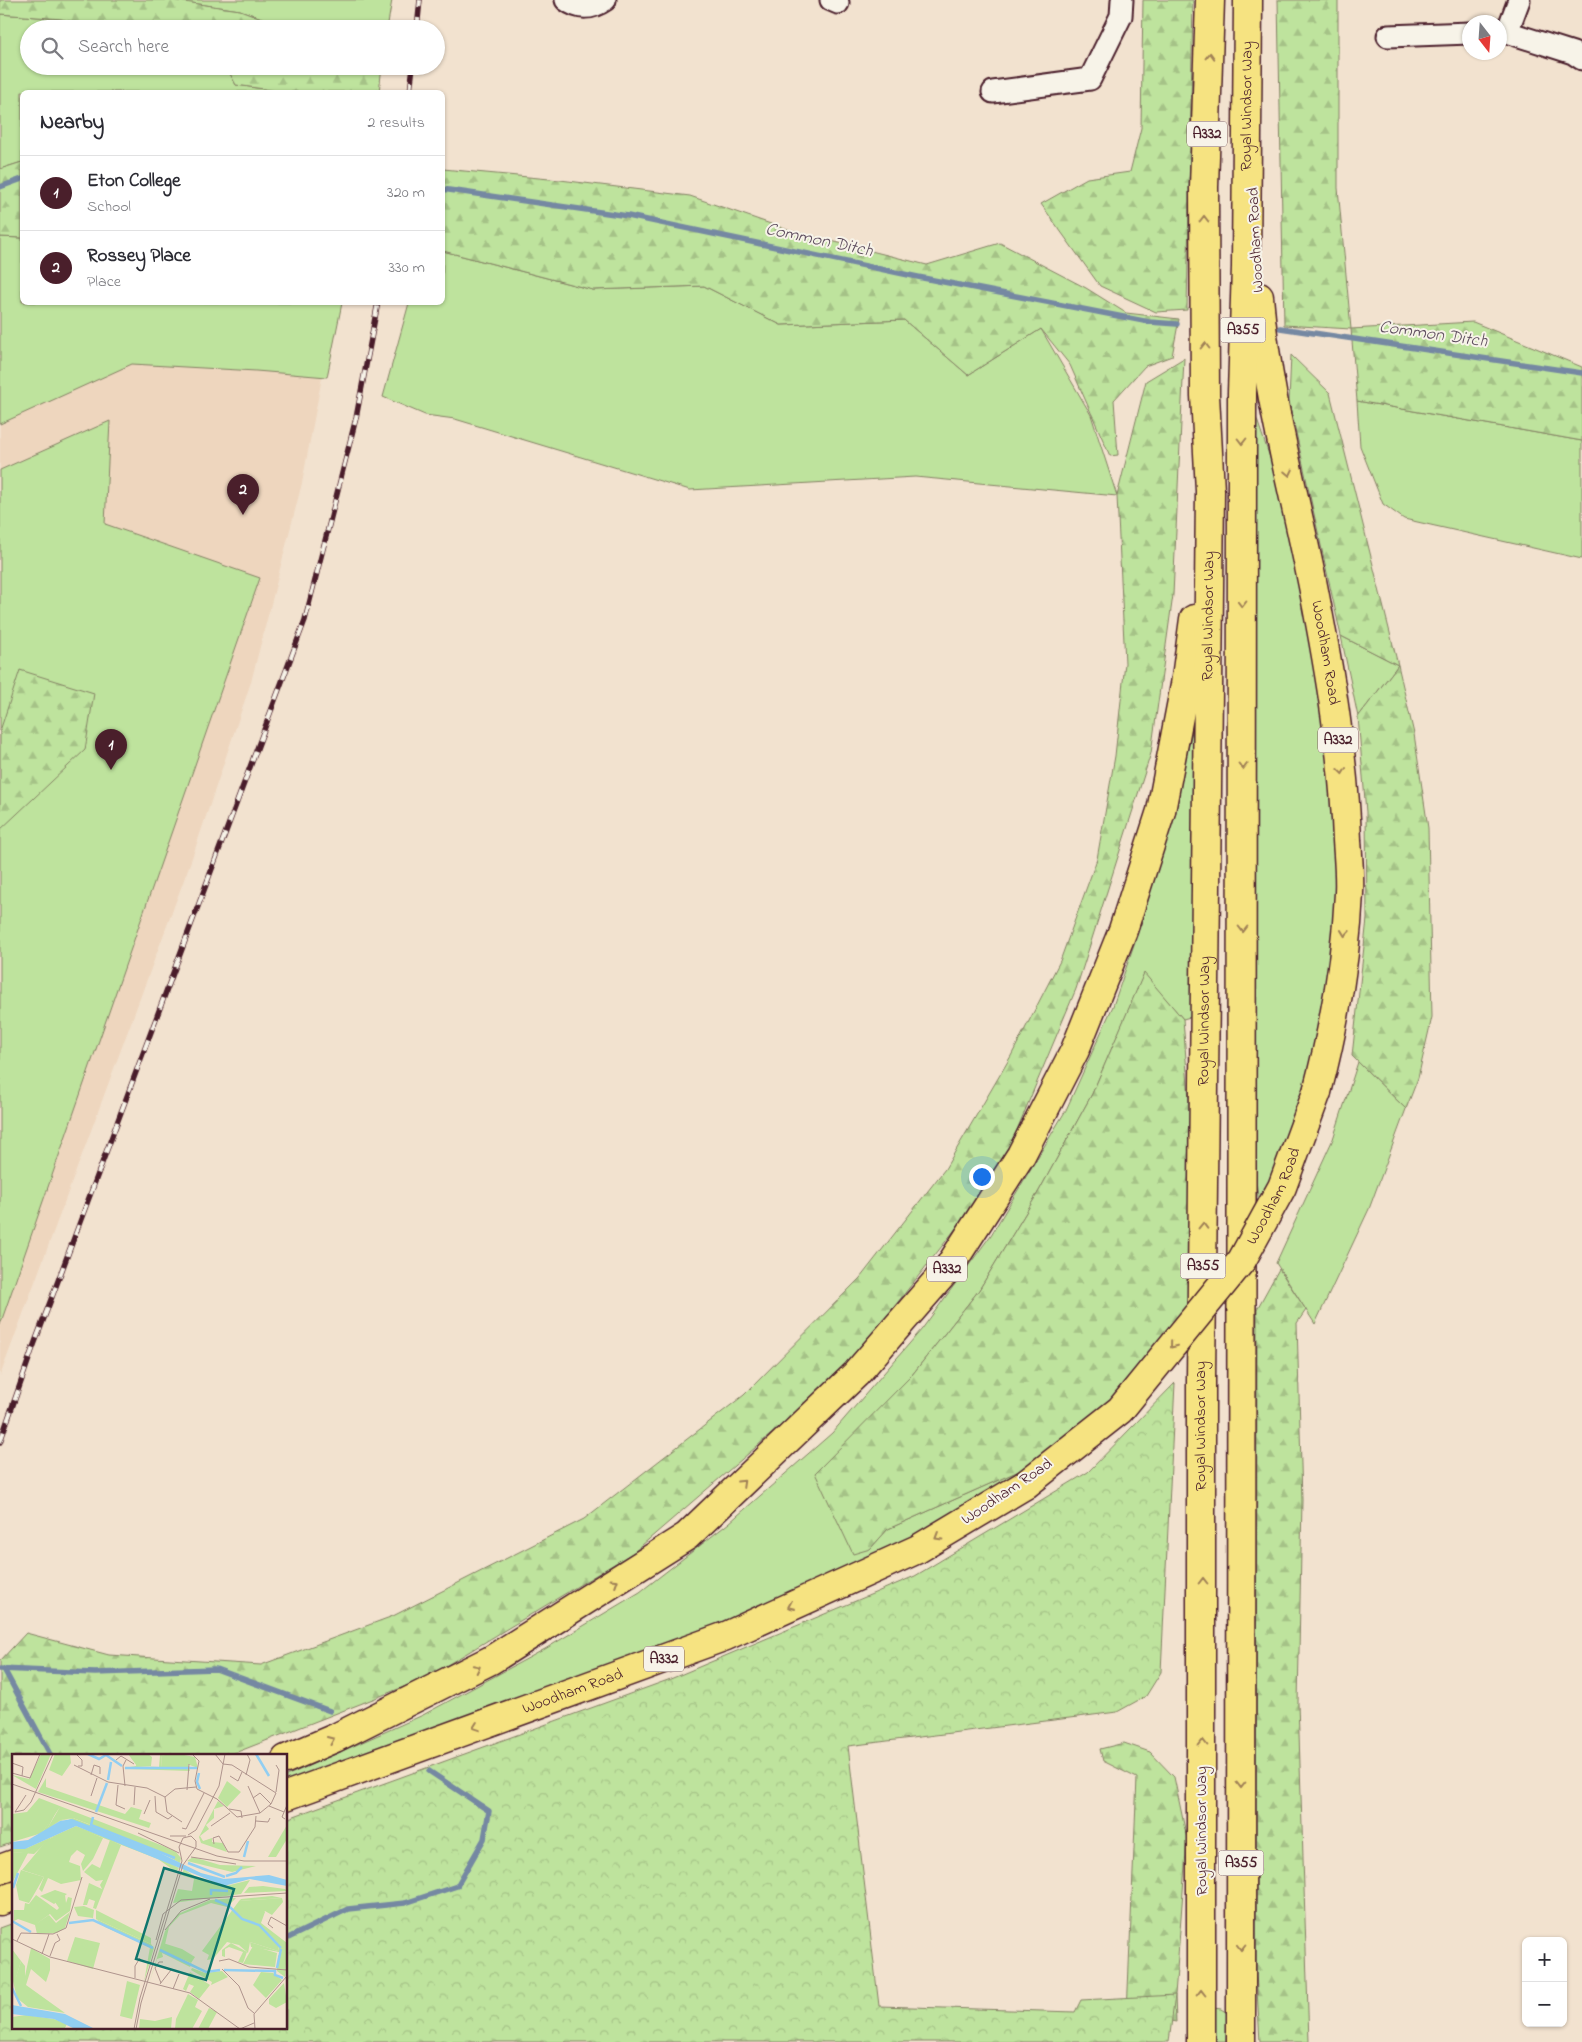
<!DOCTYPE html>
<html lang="en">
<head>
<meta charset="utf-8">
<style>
	body { margin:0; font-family:"Indie Flower",sans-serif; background:#f2f2f3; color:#2b2b33 }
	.controls { position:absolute; right:15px; bottom:15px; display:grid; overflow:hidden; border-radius:8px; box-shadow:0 1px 4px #0004 }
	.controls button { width:45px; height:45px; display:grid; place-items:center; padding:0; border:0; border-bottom:1px solid #e1e1e2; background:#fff; color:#2b2b33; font:25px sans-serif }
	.compass { position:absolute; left:1462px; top:15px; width:45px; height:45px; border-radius:50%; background:#fff; box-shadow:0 1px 4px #0004; rotate:163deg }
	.you { position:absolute; left:981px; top:1176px; width:18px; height:18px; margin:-12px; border:4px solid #fff; border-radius:50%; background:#1a73e8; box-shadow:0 0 0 8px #1a73e833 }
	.badge { display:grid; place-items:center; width:32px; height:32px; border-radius:50%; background:#4a1f2b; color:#fff; font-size:16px; font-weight:700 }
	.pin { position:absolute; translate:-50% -41px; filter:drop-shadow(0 1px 2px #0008) }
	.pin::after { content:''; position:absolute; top:26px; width:18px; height:15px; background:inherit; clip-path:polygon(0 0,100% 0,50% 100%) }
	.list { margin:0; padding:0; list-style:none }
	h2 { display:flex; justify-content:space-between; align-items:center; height:65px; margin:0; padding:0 20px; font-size:21px }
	h2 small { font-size:16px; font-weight:400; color:#7c7c81 }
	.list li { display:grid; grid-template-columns:32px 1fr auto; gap:15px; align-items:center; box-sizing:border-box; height:75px; padding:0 20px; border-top:1px solid #e1e1e2 }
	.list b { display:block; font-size:19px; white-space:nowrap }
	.list p { margin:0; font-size:16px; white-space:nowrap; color:#7c7c81 }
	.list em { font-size:16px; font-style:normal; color:#7c7c81 }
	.icon { flex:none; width:28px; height:28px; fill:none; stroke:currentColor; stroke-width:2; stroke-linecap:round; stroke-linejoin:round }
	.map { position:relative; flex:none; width:1582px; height:2042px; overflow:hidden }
	.search { position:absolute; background:#fff; box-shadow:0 1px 4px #0004; left:20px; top:20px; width:425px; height:55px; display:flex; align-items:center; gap:12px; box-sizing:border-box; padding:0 18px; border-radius:28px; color:#7c7c81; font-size:19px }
	.panel { position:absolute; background:#fff; box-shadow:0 1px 4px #0004; left:20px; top:90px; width:425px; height:215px; border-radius:8px }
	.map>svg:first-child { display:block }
	.built { fill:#eed6be }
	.grass { fill:#bee39d; stroke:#848164 }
	.forest { fill:url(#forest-firs); stroke:#848164 }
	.park { fill:url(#park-crowns); stroke:#848164 }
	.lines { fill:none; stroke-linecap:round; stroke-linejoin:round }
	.stream { stroke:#7588a2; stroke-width:5.5 }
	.street-casing { stroke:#4a1f2b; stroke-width:25 }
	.primary-casing { stroke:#4a1f2b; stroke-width:31 }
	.street { stroke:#f7f3e8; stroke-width:21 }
	.primary { stroke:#f6e381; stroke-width:28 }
	.rail-casing { stroke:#4a1f2b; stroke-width:5.5 }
	.rail { stroke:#f7f3e8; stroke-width:4; stroke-dasharray:11; stroke-linecap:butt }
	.primary-bridge-casing { stroke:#4a1f2b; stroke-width:31; stroke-linecap:butt }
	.primary-bridge { stroke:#f6e381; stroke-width:28 }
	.oneway { stroke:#a08156 }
	.labels { text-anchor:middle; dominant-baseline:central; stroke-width:4; stroke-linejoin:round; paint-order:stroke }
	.shield { fill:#f7f3e8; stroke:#7e5f64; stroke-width:1 }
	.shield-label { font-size:15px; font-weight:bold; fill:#4a1f2b }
	.street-label { font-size:16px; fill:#4a1f2b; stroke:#f7f3e8 }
	.water-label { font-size:18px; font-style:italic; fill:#5c4b5d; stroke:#f7f3e8 }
	.inset-river { fill:none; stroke:#91cef2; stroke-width:2.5 }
	.inset-road { fill:none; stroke:#af948d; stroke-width:1 }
	.view { fill:#0f766e; fill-opacity:0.15; stroke:#0f766e; stroke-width:2.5 }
	.inset-edge { fill:none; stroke:#4a1f2b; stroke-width:2.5 }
</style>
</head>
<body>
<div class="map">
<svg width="1582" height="2042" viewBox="0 0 1582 2042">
	<defs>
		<pattern id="forest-firs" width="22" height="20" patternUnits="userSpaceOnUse" patternTransform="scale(1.25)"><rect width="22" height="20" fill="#bee39d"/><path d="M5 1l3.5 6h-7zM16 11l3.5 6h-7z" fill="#a5c287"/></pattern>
		<pattern id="park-crowns" width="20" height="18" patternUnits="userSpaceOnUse" patternTransform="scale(1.25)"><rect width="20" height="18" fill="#bee39d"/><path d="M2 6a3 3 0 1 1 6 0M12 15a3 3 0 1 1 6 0" fill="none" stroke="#a5c287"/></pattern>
	</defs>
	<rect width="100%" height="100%" fill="#f2e2cf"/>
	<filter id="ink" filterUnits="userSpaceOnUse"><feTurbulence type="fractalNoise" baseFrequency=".02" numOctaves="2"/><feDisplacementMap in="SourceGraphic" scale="10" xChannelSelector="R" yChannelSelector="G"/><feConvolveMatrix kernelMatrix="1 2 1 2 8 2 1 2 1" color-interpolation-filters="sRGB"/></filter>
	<g filter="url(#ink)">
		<polygon class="built" points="0,0 392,0 387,29 29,29 29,66 382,66 379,92 22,92 22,302 342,303 327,377 322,377 302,483 251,682 192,858 0,1376"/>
		<g class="grass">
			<polygon points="171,0 392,0 387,29 291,29 240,10"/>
			<polygon points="0,14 61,19 106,29 29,29 29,66 226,66 236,85 284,92 22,92 22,162 0,169"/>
			<polygon points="0,237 22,238 22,302 342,303 327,377 256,371 132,364 0,424"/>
			<polygon points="443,251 593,290 704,286 781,325 904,320 968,375 1041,329 1091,415 1117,496 915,477 690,490 455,419 425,415 383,397 409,303 442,302"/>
			<polygon points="1357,401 1582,441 1582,559 1404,519 1383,504 1360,446"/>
			<polygon points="1254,411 1280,487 1309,608 1342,827 1330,1024 1260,1213 1251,1140"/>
			<polygon points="110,421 105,524 260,578 0,1325 0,470"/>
			<polygon points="1341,636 1398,665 1358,717"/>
			<polygon points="1198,705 1194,1016 1183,1019 1144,974 1092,1094 1039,1191 979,1290 912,1375 870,1549 888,1529 1055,1455 909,1546 795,1599 286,1787 286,1776 423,1715 545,1649 640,1592 729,1523 832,1433 922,1329 991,1235 1066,1110 1113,1006 1141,924 1172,819"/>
			<polygon points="1358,1062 1406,1109 1369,1209 1315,1324 1276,1263 1333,1139"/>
			<polygon points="1214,2008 1221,2009 1227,2013 1226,2042 1209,2042"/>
		</g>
		<g class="forest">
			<polygon points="0,0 171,0 240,10 291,29 106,29 61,19 0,14"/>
			<polygon points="1143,0 1193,0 1187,310 1156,312 1100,286 1041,204 1087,178 1130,172 1141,128"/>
			<polygon points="1278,0 1338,0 1338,188 1351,329 1473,322 1582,367 1582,441 1357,401 1351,329 1284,325"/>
			<polygon points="226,66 382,66 379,92 284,92 236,85"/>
			<polygon points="22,162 22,238 0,237 0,169"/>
			<polygon points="443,169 560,180 690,196 791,231 927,265 1000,243 1086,288 1126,313 1179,319 1172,356 1145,366 1114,400 1118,455 1110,456 1070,365 1041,329 968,375 904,320 781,325 704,286 593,290 443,251"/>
			<polygon points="1291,355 1330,393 1398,665 1414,734 1428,828 1432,1017 1418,1078 1406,1109 1352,1056 1367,919 1366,812 1358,717 1398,665 1341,636 1289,401"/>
			<polygon points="1184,358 1173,595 1151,753 1076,989 998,1175 842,1373 634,1552 424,1679 227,1756 14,1756 14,1842 0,1847 0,1661 26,1633 109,1655 261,1665 393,1616 584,1519 744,1395 860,1278 945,1169 1011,1056 1060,961 1097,859 1115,756 1125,663 1117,496 1146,381"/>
			<polygon points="20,670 94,693 85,750 0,830 0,731"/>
			<polygon points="1144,973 1183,1019 1191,1127 1191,1309 1110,1407 1055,1455 888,1529 870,1549 853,1554 815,1473 912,1375 979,1290 1039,1191 1092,1094"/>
			<polygon points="1279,1269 1306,1310 1297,1323 1302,1500 1298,1703 1309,2042 1260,2042 1256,1972 1257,1309"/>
			<polygon points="1124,1743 1150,1752 1174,1777 1187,1839 1175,1995 1176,2022 1127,2013 1137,1778 1103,1761 1100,1749"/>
		</g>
		<polygon class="park" points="1175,1383 1161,1672 1146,1696 1117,1712 848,1746 879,2006 1075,2012 1081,2000 1175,1995 1169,2042 0,2042 0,1928 14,1923 14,2028 286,2028 286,1819 668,1680 915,1576 1088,1472"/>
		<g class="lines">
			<g class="stream">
				<polyline points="0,187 22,179"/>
				<polyline points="442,189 628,216 918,277 1149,322 1177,324"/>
				<polyline points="1280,328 1582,373"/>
				<polyline points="0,1669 95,1673 216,1669 330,1711"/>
				<polyline points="5,1671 51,1756"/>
				<polyline points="286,1939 348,1909 405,1903 457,1886 484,1839 489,1811 429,1771"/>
			</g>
			<defs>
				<g id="street">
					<path d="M566 0C579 10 592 9 605 0"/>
					<polyline points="831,0 838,3"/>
					<polyline points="1500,32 1507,32 1573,53 1582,59"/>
					<polyline points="1507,32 1519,0"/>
					<polyline points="1388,36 1470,33"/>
					<polyline points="993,92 1090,79 1121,16 1122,0"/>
				</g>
				<g id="primary">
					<path id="s1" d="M1259 297C1267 397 1295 494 1314 591 1330 673 1344 757 1347 840 1348 857 1350 875 1349 893 1346 960 1334 1027 1317 1092"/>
					<polyline points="286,1759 335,1738 491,1660 687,1536 856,1374 949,1267 1021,1155 1075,1050 1123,930 1161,811 1185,685 1194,619"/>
					<path id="s2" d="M286 1796 726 1636 918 1549 1025 1485"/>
					<polyline points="0,1869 14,1864"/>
					<polyline points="0,1901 14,1896"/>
					<path id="s3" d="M1201 2042V1380L1210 491 1205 395 1204 187 1210 0"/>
					<path id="s4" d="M1241 2042 1242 393 1246 267 1248 0"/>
				</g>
			</defs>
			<use href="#street" class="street-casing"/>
			<use href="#primary" class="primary-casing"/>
			<use href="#street" class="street"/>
			<use href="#primary" class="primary"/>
			<defs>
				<g id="rail">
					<polyline points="417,29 420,0"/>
					<polyline points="410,92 413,66"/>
					<polyline points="0,1442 31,1353 305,620 356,418 378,302"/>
				</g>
			</defs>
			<use href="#rail" class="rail-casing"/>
			<use href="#rail" class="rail"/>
			<defs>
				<g id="primary-bridge">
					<path id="s5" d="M1025 1485 1120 1410 1242 1260 1282 1187 1317 1092"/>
				</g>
			</defs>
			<use href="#primary-bridge" class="primary-bridge-casing"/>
			<use href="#primary-bridge" class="primary-bridge"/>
		</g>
		<defs><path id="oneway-chevron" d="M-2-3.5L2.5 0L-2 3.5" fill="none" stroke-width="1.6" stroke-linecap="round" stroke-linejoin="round" transform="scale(1.25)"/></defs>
		<g class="oneway">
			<use href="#oneway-chevron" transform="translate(1210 56) rotate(-88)"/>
			<use href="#oneway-chevron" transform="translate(1204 219) rotate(-90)"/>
			<use href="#oneway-chevron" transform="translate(1205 346) rotate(-90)"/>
			<use href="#oneway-chevron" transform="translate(1242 441) rotate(90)"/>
			<use href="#oneway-chevron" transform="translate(1289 473) rotate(78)"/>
			<use href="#oneway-chevron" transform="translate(1242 604) rotate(90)"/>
			<use href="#oneway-chevron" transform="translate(1243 766) rotate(90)"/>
			<use href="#oneway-chevron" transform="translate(1342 771) rotate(83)"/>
			<use href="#oneway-chevron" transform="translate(1243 929) rotate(90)"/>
			<use href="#oneway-chevron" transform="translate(1345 933) rotate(96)"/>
			<use href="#oneway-chevron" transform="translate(1203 1226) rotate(-89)"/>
			<use href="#oneway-chevron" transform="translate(1173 1345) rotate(129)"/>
			<use href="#oneway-chevron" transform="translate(742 1483) rotate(-44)"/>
			<use href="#oneway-chevron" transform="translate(938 1537) rotate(149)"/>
			<use href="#oneway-chevron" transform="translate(1203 1581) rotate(-90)"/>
			<use href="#oneway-chevron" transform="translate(615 1582) rotate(-32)"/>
			<use href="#oneway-chevron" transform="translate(791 1606) rotate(156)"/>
			<use href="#oneway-chevron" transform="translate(477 1668) rotate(-26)"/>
			<use href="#oneway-chevron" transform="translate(476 1727) rotate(160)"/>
			<use href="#oneway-chevron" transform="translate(331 1740) rotate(-24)"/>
			<use href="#oneway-chevron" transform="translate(1203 1743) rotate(-90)"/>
			<use href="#oneway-chevron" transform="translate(1241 1785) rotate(90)"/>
			<use href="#oneway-chevron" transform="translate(1241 1947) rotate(90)"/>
			<use href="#oneway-chevron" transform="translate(1201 1993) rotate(-90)"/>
		</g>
	</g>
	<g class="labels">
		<g class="shield">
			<rect x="1187" y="121.5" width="40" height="25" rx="4"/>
			<rect x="1220.5" y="317.5" width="45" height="25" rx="4"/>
			<rect x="1318" y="727.5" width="40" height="25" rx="4"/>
			<rect x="1180.5" y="1253.5" width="45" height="25" rx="4"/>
			<rect x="927" y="1256.5" width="40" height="25" rx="4"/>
			<rect x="644" y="1646.5" width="40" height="25" rx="4"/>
			<rect x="1218.5" y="1850.5" width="45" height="25" rx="4"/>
		</g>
		<g class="shield-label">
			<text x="1207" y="134">A332</text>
			<text x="1243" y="330">A355</text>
			<text x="1338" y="740">A332</text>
			<text x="1203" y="1266">A355</text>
			<text x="947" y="1269">A332</text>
			<text x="664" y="1659">A332</text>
			<text x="1241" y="1863">A355</text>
		</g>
		<g class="street-label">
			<text stroke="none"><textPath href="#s4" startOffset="1936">Royal Windsor Way</textPath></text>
			<text transform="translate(1256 240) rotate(-93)">Woodham Road</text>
			<text stroke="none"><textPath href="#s3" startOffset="1426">Royal Windsor Way</textPath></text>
			<text stroke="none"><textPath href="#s1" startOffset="362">Woodham Road</textPath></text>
			<text stroke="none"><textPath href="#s3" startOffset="1021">Royal Windsor Way</textPath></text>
			<text stroke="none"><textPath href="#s5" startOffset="386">Woodham Road</textPath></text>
			<text stroke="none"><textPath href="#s3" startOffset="616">Royal Windsor Way</textPath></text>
			<text transform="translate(1007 1492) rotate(-34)">Woodham Road</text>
			<text stroke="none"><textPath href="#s2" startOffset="305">Woodham Road</textPath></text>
			<text transform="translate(1202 1831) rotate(-90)">Royal Windsor Way</text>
		</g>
		<g class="water-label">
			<text transform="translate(819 241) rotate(12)">Common Ditch</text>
			<text transform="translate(1433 335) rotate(8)">Common Ditch</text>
		</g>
	</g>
	<g transform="translate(12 1754)">
		<rect width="275" height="275" fill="#f2e2cf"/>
		<path d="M29 0H39L24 35 0 21 17 25ZM43 0H58L59 9 50 22 37 16ZM34 24V33L113 60 119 53 130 56 127 65 139 69 137 74 26 38ZM27 44 154 93 164 98 169 104 168 109 142 95 61 64 49 66 35 75 48 53 30 79 0 88V60L15 58ZM206 47 212 52 202 55V64L194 71 197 75 188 82 191 87 200 84V88L211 89 215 98 189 89 187 83ZM59 75H70L91 84 81 105 71 117 69 110 73 101 65 96 59 102 57 108 68 112 69 126 49 130 36 124 30 138 27 135 32 123 10 116 35 86ZM98 86 109 91 84 155 81 154 83 147 77 145 75 151H71L77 129 90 135 88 131 91 126 84 127 72 118 80 110 88 114ZM0 98 16 99 0 129ZM24 141 45 156 47 154 43 148 53 141 54 149 56 143 60 144 58 157 44 167 38 160 24 170 37 161 44 169 58 158 53 174 45 179 25 180 23 171 6 165 2 167V156H12L13 149 17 150ZM270 144 271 148 260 161 253 157 246 171 267 192 266 197 238 188 236 199 227 191 215 188 201 205 195 206 197 201 190 197 227 147ZM72 152 82 156 81 164 66 162 62 153ZM84 156 139 184V190L84 165ZM63 183 88 189 81 215 55 207ZM151 189 170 195 183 203 179 209 152 197ZM241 192 265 199 263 213 231 210ZM19 194 38 205V216L34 228 19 215 14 231 53 259 16 253 5 244 0 223H4L9 207 13 212V222ZM180 214 193 219 210 217 216 223 199 231 200 228 179 216ZM178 218 198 231 187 245 178 238 182 232 177 230 174 237 171 235ZM249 218 261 219 270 226 254 244 241 231ZM115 227 128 231 120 265 108 262ZM272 229 275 248 264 254 257 250V245ZM176 240 186 246 183 253 190 257 180 275H163L164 265ZM197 254 205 258 196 275H186ZM14 261 42 265 55 270 53 274 57 275H0V263ZM160 263 159 275H127L128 265 143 267Z" fill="#bee39d"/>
		<path d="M167 0 183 3 186 14 150 1 149 13 177 12 178 17 116 15 112 14 124 12V7L125 12 147 13 148 1H142ZM47 52 36 74 49 66 61 64 149 99 56 65 48 67 30 79ZM181 103 208 111 244 112 220 118 175 107ZM251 132 273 135 275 137 232 139 237 133ZM43 136 55 140 42 150 28 142ZM260 142 270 144 227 147 229 145ZM224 144 215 153 199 149 168 161 157 173 152 195 180 210 178 213 150 199 151 203 145 205 137 230 153 177 166 160 198 146ZM226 150 236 158H253L249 169 275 189V197L267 198 239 193 238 188 266 197 267 192 246 171 222 155ZM84 165 139 190 142 194 132 228 138 193 93 173ZM219 189 235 198 231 209 226 208 231 198 217 193 213 195V203L210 202V196Z" fill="#bee39d"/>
		<path d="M116 0H136L140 3 139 12H125ZM215 27 229 38 215 53 206 44ZM64 72 148 104 167 114 164 118 146 105 68 75 39 84 22 100 0 98V95L15 94ZM172 115 185 124 214 132 238 126 229 140 161 149 166 135 180 137 182 125 169 121ZM0 195 9 207 4 224 0 223ZM272 195 275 197 273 223 265 217 266 202Z" fill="#bee39d"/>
		<path d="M150 1 172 6 177 9 176 13H149ZM275 71V85L264 103H256ZM9 116 32 123 17 149 7 146 4 131Z" fill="#bee39d"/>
		<path d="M60 65 146 98 189 119 212 125 257 121 275 126V132L238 125 212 132 64 72 13 95H0V88L16 86 48 67ZM0 251 53 260 83 275H63L42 265 0 260Z" fill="#91cef2"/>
		<path class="inset-river" d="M76 0 87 5 94 1 110 12M244 0 257 22M113 14H185M187 19 185 28 188 35M96 26 99 8M84 58 95 29M81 63 79 71 163 104M232 103 236 87M176 109 213 123M214 122 224 119 230 113M1 134 6 119M199 141V136L216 137M203 146 217 152 230 165 247 171 269 194M0 167 19 178M57 169 81 166 141 194M148 196 194 218 208 216M265 214 269 195M212 216 263 217V221L271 224M0 234 9 252"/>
		<path class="inset-road" d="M64 0 70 6V12H66M180 0 187 7 183 27 185 35 205 45 225 63 248 59 259 50 264 39M203 0 211 10 220 11 264 39M104 6 109 2 122 10M0 9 11 13 10 22M62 11 96 28 135 34 153 43M0 19 18 24 28 0M79 21 82 11 88 13V20M234 21 238 6 235 0M218 22 226 27 230 18M0 30 205 102 232 107H275M106 31 104 51 113 55M113 32 111 12 114 6M236 32 248 59M175 36 177 10M264 38 267 16 264 11M14 41 3 58 12 56 19 48 41 0M79 42 85 24M143 42 144 58 156 65 160 62M241 44 248 39 259 50M122 51 123 33M257 52 272 58M217 55 229 57 230 64M132 60 138 46M273 65 270 63 275 51M244 67 256 68 258 64M170 68 155 58 153 43 163 35 184 33M199 72 218 59M170 74 174 75 192 39M126 79 167 99M176 81 184 76 207 32 213 0M158 82H174M202 90 201 84 207 82 216 98H227L243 73 244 62M179 103 224 110M261 174 256 170 259 163 275 172M153 176 169 157 198 145M0 185 38 203 178 239 228 275 242 269M144 186 151 160 169 146 275 139M5 187 9 179 41 180 54 174 70 123M30 200 37 180M38 202 43 189 48 186 45 180M207 207 217 205 237 213 275 216M210 215 227 232 236 254 242 259M123 224V212L128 204M149 229 143 214 147 208H151M148 230 159 216M161 235 167 220M122 275 128 244 170 107 167 93 171 84 179 82 184 87V93L171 111 129 249 124 275M243 275 242 260 275 222"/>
		<path class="view" d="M152 114 222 135 194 226 124 205Z"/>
		<rect width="275" height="275" class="inset-edge"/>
	</g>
</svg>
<div class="controls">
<button>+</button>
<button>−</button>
</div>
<svg class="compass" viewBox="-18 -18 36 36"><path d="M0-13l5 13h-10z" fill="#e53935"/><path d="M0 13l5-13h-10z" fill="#7c7c81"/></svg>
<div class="you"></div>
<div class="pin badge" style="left:111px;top:770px">1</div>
<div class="pin badge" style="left:243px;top:515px">2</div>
<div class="search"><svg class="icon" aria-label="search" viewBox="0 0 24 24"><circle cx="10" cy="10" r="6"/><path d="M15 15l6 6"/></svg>Search here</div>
<section class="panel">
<h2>Nearby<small>2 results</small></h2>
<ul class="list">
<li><span class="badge">1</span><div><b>Eton College</b><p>School</p></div><em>320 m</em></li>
<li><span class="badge">2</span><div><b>Rossey Place</b><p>Place</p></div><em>330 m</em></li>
</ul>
</section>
</div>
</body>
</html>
